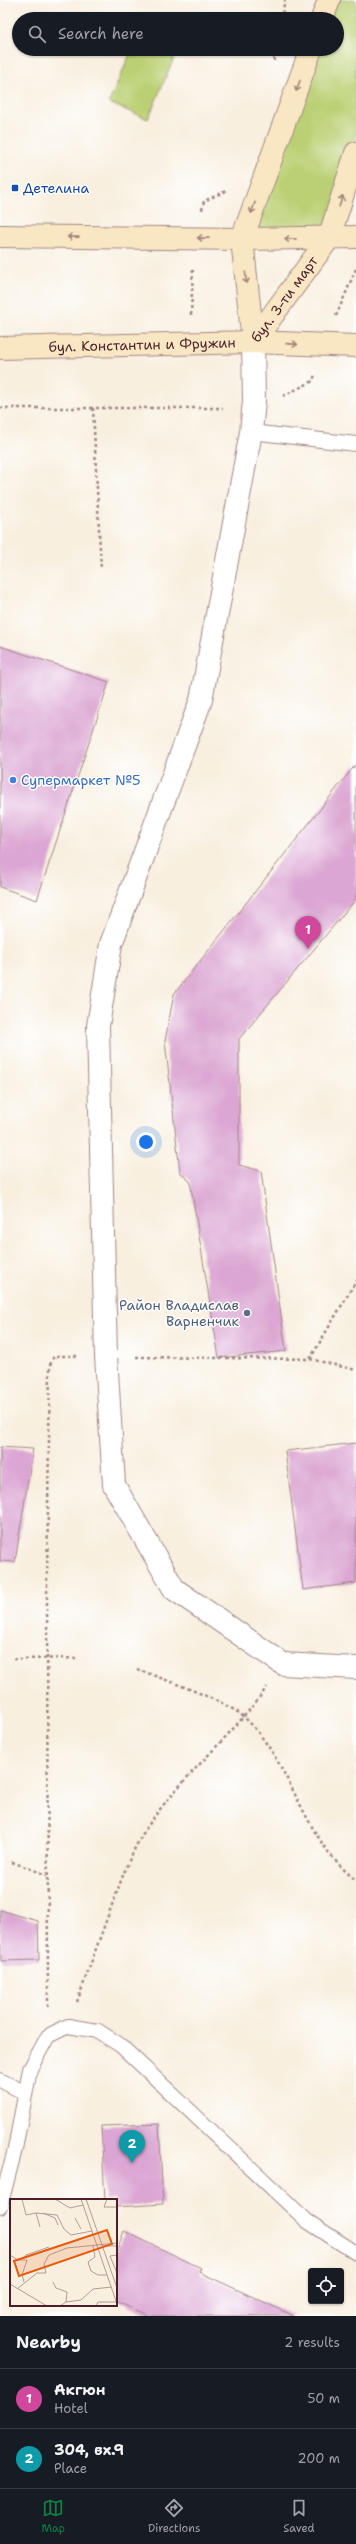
<!DOCTYPE html>
<html lang="en">
<head>
<meta charset="utf-8">
<style>
	body { margin:0; font-family:"Shantell Sans",sans-serif; background:#20242c; color:#f1f3f6 }
	.controls { position:absolute; right:12px; bottom:12px; display:grid; overflow:hidden; border-radius:4px; box-shadow:0 1px 3px #0004 }
	.controls button { width:36px; height:36px; display:grid; place-items:center; padding:0; border:0; border-bottom:1px solid #363941; background:#171b24; color:#f1f3f6; font:20px sans-serif }
	.you { position:absolute; left:146px; top:1142px; width:14px; height:14px; margin:-10px; border:3px solid #fff; border-radius:50%; background:#1a73e8; box-shadow:0 0 0 6px #1a73e833 }
	.badge { display:grid; place-items:center; width:26px; height:26px; border-radius:50%; background:#0b8043; color:#fff; font-size:13px; font-weight:700 }
	.pin { position:absolute; translate:-50% -33px; filter:drop-shadow(0 1px 2px #0008) }
	.pin::after { content:''; position:absolute; top:21px; width:14px; height:12px; background:inherit; clip-path:polygon(0 0,100% 0,50% 100%) }
	.list { margin:0; padding:0; list-style:none }
	h2 { display:flex; justify-content:space-between; align-items:center; height:52px; margin:0; padding:0 16px; font-size:17px }
	h2 small { font-size:13px; font-weight:400; color:#9ea1a6 }
	.list li { display:grid; grid-template-columns:26px 1fr auto; gap:12px; align-items:center; box-sizing:border-box; height:60px; padding:0 16px; border-top:1px solid #363941 }
	.list b { display:block; font-size:15px; white-space:nowrap }
	.list p { margin:0; font-size:13px; white-space:nowrap; color:#9ea1a6 }
	.list em { font-size:13px; font-style:normal; color:#9ea1a6 }
	.icon { flex:none; width:22px; height:22px; fill:none; stroke:currentColor; stroke-width:2; stroke-linecap:round; stroke-linejoin:round }
	.map { position:relative; flex:none; width:356px; height:2316px; overflow:hidden }
	.search { position:absolute; background:#171b24; box-shadow:0 1px 3px #0004; left:12px; right:12px; top:12px; height:44px; display:flex; align-items:center; gap:10px; box-sizing:border-box; padding:0 14px; border-radius:22px; color:#9ea1a6; font-size:15px }
	.sheet { height:172px; background:#171b24 }
	nav { display:flex; justify-content:space-around; align-items:center; box-sizing:border-box; height:56px; border-top:1px solid #363941; background:#171b24; font-size:11px; color:#9ea1a6 }
	nav a { display:grid; justify-items:center; gap:2px }
	nav .on { color:#0b8043 }
	.map>svg:first-child { display:block }
	.green { fill:#bbd074; stroke:#827850 }
	.building { fill:#dba6d3 }
	.lines { fill:none; stroke-linecap:round; stroke-linejoin:round }
	.lane-casing { stroke:#a18785; stroke-width:16 }
	.street-casing { stroke:#a18785; stroke-width:24 }
	.secondary-casing { stroke:#a18785; stroke-width:24 }
	.path { stroke:#a18785; stroke-width:2.5; stroke-dasharray:3 3; stroke-linecap:butt }
	.lane { stroke:#fff; stroke-width:14 }
	.street { stroke:#fff; stroke-width:22 }
	.secondary { stroke:#f9e7c3; stroke-width:22 }
	.oneway { stroke:#a28377 }
	.transit-dot { fill:#1a4fb4; stroke:#fff; stroke-width:1.5 }
	.shop-dot { fill:#3f7fe0; stroke:#fff; stroke-width:1.5 }
	.service-dot { fill:#5c6f8a; stroke:#fff; stroke-width:1.5 }
	.labels { text-anchor:middle; dominant-baseline:central; stroke-width:3; stroke-linejoin:round; paint-order:stroke }
	.transit-label { font-size:14px; fill:#164399; stroke:#fff; text-anchor:start }
	.street-label { font-size:14px; fill:#4a1f2b; stroke:#fff }
	.shop-label { font-size:14px; fill:#366cbe; stroke:#fff; text-anchor:start }
	.service-label { font-size:14px; fill:#4e5e75; stroke:#fff; text-anchor:end }
	.inset-road { fill:none; stroke:#b29c97; stroke-width:1 }
	.view { fill:#e8590c; fill-opacity:0.15; stroke:#e8590c; stroke-width:2 }
	.inset-edge { fill:none; stroke:#4a1f2b; stroke-width:2 }
</style>
</head>
<body>
<div class="map">
<svg width="356" height="2316" viewBox="0 0 356 2316">
	<rect width="100%" height="100%" fill="#fff"/>
	<filter id="ink" filterUnits="userSpaceOnUse"><feTurbulence type="fractalNoise" baseFrequency=".025" numOctaves="2"/><feDisplacementMap in="SourceGraphic" scale="8" xChannelSelector="R" yChannelSelector="G"/><feConvolveMatrix kernelMatrix="1 2 1 2 8 2 1 2 1" color-interpolation-filters="sRGB"/></filter>
	<filter id="wash" filterUnits="userSpaceOnUse"><feTurbulence type="fractalNoise" baseFrequency=".012" numOctaves="4" result="noise"/><feDisplacementMap in="SourceGraphic" scale="16" xChannelSelector="R" yChannelSelector="G"/><feGaussianBlur stdDeviation="0.9" result="paint"/><feColorMatrix in="noise" values="0 0 0 0 0 0 0 0 0 0 0 0 0 0 0 0 0 1.4 0 .05"/><feComposite in="paint" operator="in"/></filter>
	<g filter="url(#wash)">
		<rect width="100%" height="100%" fill="#f8efdf"/>
		<g class="green">
			<polygon points="329,0 356,0 356,153 329,238 242,239 311,49 337,49 337,19 322,19"/>
			<polygon points="132,49 166,49 176,53 148,119 109,103"/>
		</g>
		<g id="blocks">
			<g class="building">
				<polygon points="0,646 109,682 37,900 0,887"/>
				<polygon points="356,764 356,899 239,1039 239,1165 261,1171 286,1351 219,1358 190,1181 180,1172 165,1041 174,994"/>
				<polygon points="356,1443 356,1583 303,1590 285,1451"/>
				<polygon points="0,1447 33,1449 15,1562 0,1561"/>
				<polygon points="0,1910 38,1921 39,1960 1,1961"/>
				<polygon points="159,2124 163,2204 116,2207 116,2200 105,2200 101,2126"/>
				<polygon points="124,2231 201,2268 199,2272 294,2316 149,2316 116,2300 116,2252"/>
			</g>
		</g>
	</g>
	<g filter="url(#ink)">
		<use href="#blocks" fill-opacity="0" stroke="#a18785" stroke-width="1"/>
		<g class="lines">
			<defs>
				<g id="lane">
					<polyline points="251,432 356,444"/>
					<polyline points="0,2080 25,2093"/>
					<polyline points="0,2207 15,2149 30,2069 48,2036 68,2026 98,2031 120,2045 307,2221 356,2253"/>
				</g>
				<polyline id="street" points="253,342 254,401 251,432 201,700 111,944 98,1026 106,1356 114,1485 174,1589 283,1664 356,1668"/>
				<g id="secondary">
					<polyline points="322,19 329,0"/>
					<polyline points="0,236 242,239 356,237"/>
					<polyline points="253,342 242,239 311,49"/>
					<path id="s1" d="M253 342 329 238 356 153"/>
					<path id="s2" d="M0 348 253 342 356 346"/>
				</g>
			</defs>
			<use href="#lane" class="lane-casing"/>
			<use href="#street" class="street-casing"/>
			<use href="#secondary" class="secondary-casing"/>
			<g class="path">
				<polyline points="281,19 285,0"/>
				<polyline points="274,61 276,49"/>
				<polyline points="202,210 204,201 228,190"/>
				<polyline points="191,315 193,268"/>
				<polyline points="336,316 356,269"/>
				<polyline points="283,396 313,381 315,374"/>
				<polyline points="0,408 223,408"/>
				<polyline points="93,408 101,569"/>
				<polyline points="136,1357 310,1359 356,1281"/>
				<polyline points="310,1359 356,1370"/>
				<polyline points="13,1659 79,1658"/>
				<path d="M137 1669C162 1679 228 1701 245 1718 293 1764 302 1839 356 1880"/>
				<polyline points="12,1862 47,1875"/>
				<path d="M77 2002C89 1969 100 1937 112 1905 121 1881 129 1857 142 1835 176 1780 230 1740 267 1687"/>
				<polyline points="48,2007 47,1581 50,1365 54,1356 77,1356"/>
			</g>
			<use href="#lane" class="lane"/>
			<use href="#street" class="street"/>
			<use href="#secondary" class="secondary"/>
		</g>
		<defs><path id="oneway-shaft" d="M-6 0H5M1.5-3L5.5 0L1.5 3" fill="none" stroke-width="1.6" stroke-linecap="round" stroke-linejoin="round"/></defs>
		<g class="oneway">
			<use href="#oneway-shaft" transform="translate(298 86) rotate(110)"/>
			<use href="#oneway-shaft" transform="translate(341 201) rotate(-72)"/>
			<use href="#oneway-shaft" transform="translate(253 208) rotate(110)"/>
			<use href="#oneway-shaft" transform="translate(73 237) rotate(-179)"/>
			<use href="#oneway-shaft" transform="translate(203 238) rotate(-179)"/>
			<use href="#oneway-shaft" transform="translate(290 239) rotate(179)"/>
			<use href="#oneway-shaft" transform="translate(246 278) rotate(84)"/>
			<use href="#oneway-shaft" transform="translate(292 344) rotate(4)"/>
		</g>
	</g>
	<rect class="transit-dot" x="11" y="184" width="8" height="8" rx="2"/>
	<circle class="shop-dot" cx="13" cy="780" r="4"/>
	<circle class="service-dot" cx="247" cy="1313" r="4"/>
	<g class="labels">
		<g class="transit-label">
			<text x="23" y="188">Детелина</text>
		</g>
		<g class="street-label">
			<text stroke="none"><textPath href="#s1" startOffset="53">бул. 3-ти март</textPath></text>
			<text stroke="none"><textPath href="#s2" startOffset="142">бул. Константин и Фружин</textPath></text>
		</g>
		<g class="shop-label">
			<text x="21" y="780">Супермаркет №5</text>
		</g>
		<g class="service-label">
			<text x="239" y="1305">Район Владислав<tspan x="239" dy="16">Варненчик</tspan></text>
		</g>
	</g>
	<g transform="translate(10 2199)">
		<rect width="107" height="107" fill="#f8efdf"/>
		<path class="inset-road" d="M12 0 16 16 26 14 30 28M45 0 60 9 73 6M71 0 107 105M76 0 107 89M97 0 94 8H107M26 14 47 16 54 30 61 36 82 32M33 14 45 19 48 26M65 19 71 30M83 47 85 58 78 63 81 72 88 76H97M92 47H107M0 56 8 61H17L12 76 14 83M107 56 100 57 107 74M13 60 16 56 39 48M43 83 46 89 57 93 56 103M0 85 37 107M7 90 27 74H36L34 65 39 56 57 49 107 44M50 107 56 103 71 101 83 90 102 88M86 107 88 103H107"/>
		<path class="view" d="M97 31 102 45 9 77 4 62Z"/>
		<rect width="107" height="107" class="inset-edge"/>
	</g>
</svg>
<div class="controls">
<button><svg class="icon" aria-label="locate" viewBox="0 0 24 24"><circle cx="12" cy="12" r="6"/><path d="M12 2v4M12 18v4M2 12h4M18 12h4"/></svg></button>
</div>
<div class="you"></div>
<div class="pin badge" style="left:308px;top:949px;background:#d1479c">1</div>
<div class="pin badge" style="left:132px;top:2163px;background:#0f9aa8">2</div>
<div class="search"><svg class="icon" aria-label="search" viewBox="0 0 24 24"><circle cx="10" cy="10" r="6"/><path d="M15 15l6 6"/></svg>Search here</div>
</div>
<section class="sheet">
<h2>Nearby<small>2 results</small></h2>
<ul class="list">
<li><span class="badge" style="background:#d1479c">1</span><div><b>Акгюн</b><p>Hotel</p></div><em>50 m</em></li>
<li><span class="badge" style="background:#0f9aa8">2</span><div><b>304, вх.9</b><p>Place</p></div><em>200 m</em></li>
</ul>
</section>
<nav>
<a class="on"><svg class="icon" aria-label="map" viewBox="0 0 24 24"><path d="M3 6l6-2 6 2 6-2v14l-6 2-6-2-6 2zM9 4v14M15 6v14"/></svg>Map</a>
<a><svg class="icon" aria-label="directions" viewBox="0 0 24 24"><path d="M12 3l9 9-9 9-9-9zM9 14v-3h6M13 9l2 2-2 2"/></svg>Directions</a>
<a><svg class="icon" aria-label="saved" viewBox="0 0 24 24"><path d="M7 4h10v16l-5-4-5 4z"/></svg>Saved</a>
</nav>
</body>
</html>
